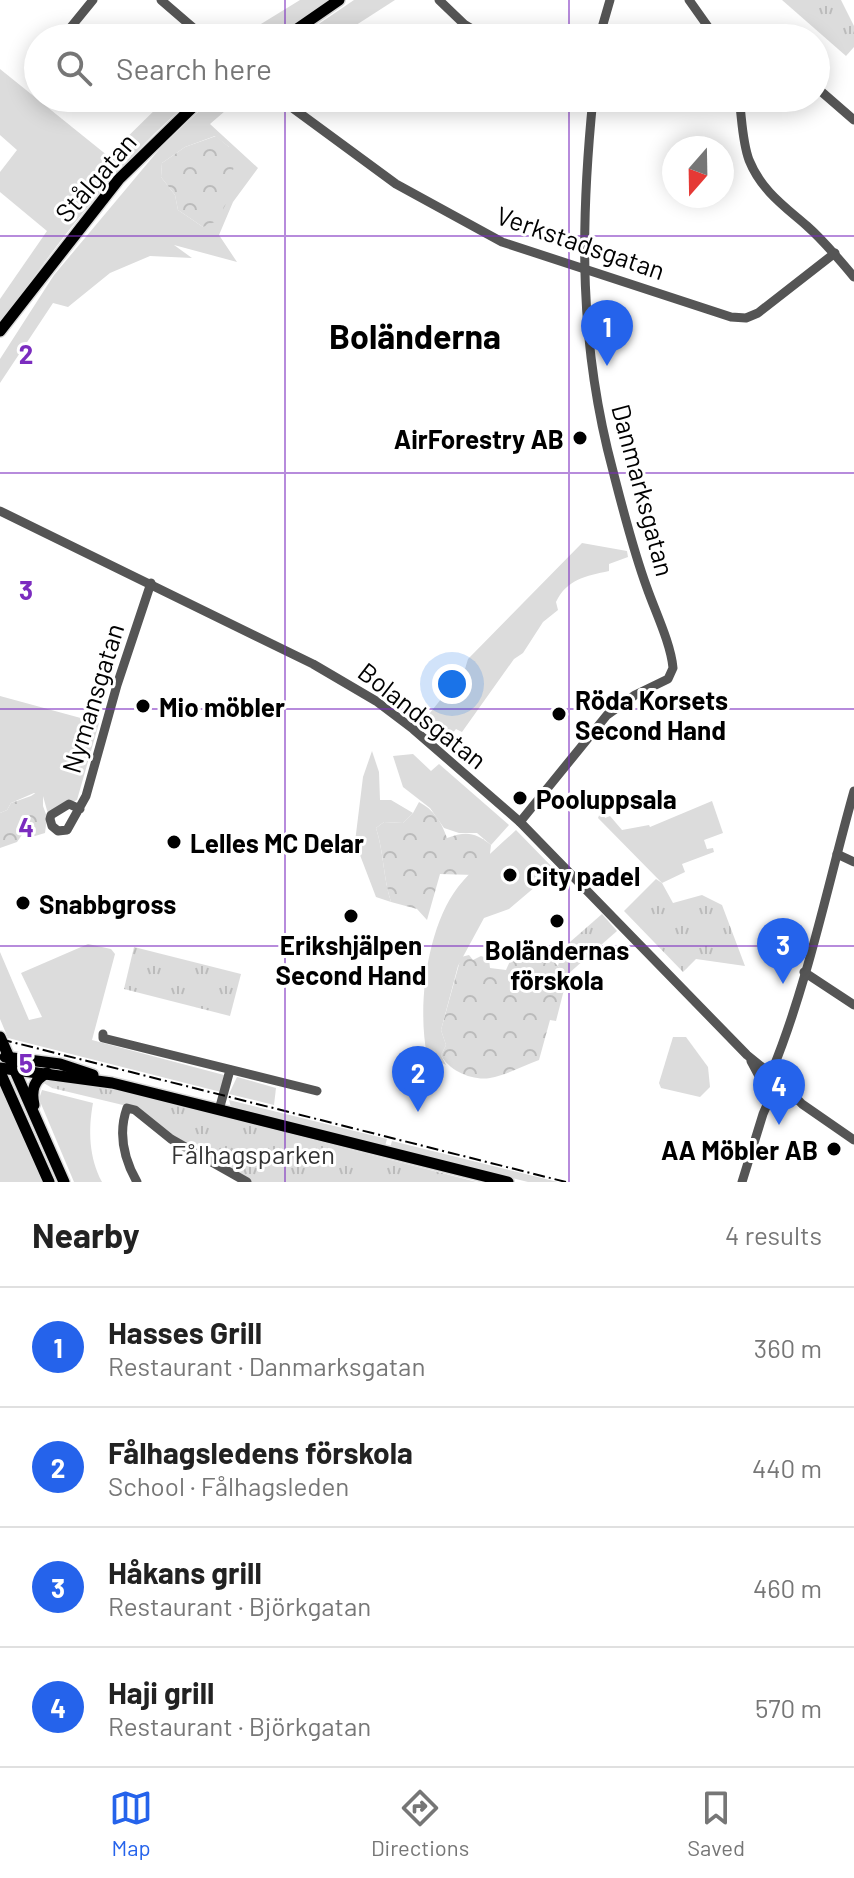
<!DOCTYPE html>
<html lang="en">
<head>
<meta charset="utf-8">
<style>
	body { margin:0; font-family:Barlow,sans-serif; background:#f6f6f6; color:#222 }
	.compass { position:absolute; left:662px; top:136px; width:72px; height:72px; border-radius:50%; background:#fff; box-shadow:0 4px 20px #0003; rotate:200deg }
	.you { position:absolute; left:452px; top:684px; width:28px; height:28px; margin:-20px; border:6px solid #fff; border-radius:50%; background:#1a73e8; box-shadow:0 0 0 12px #1a73e833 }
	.badge { display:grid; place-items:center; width:52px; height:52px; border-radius:50%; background:#2563eb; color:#fff; font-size:26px; font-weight:700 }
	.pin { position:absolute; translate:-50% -66px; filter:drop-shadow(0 2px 4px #0008) }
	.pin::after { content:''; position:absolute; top:42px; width:28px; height:24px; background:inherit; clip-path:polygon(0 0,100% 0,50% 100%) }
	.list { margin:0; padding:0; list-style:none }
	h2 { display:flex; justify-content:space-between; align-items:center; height:104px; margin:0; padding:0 32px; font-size:34px }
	h2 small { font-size:26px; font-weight:400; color:#767676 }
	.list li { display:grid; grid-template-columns:52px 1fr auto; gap:24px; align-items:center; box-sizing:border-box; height:120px; padding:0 32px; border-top:2px solid #e0e0e0 }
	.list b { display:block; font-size:30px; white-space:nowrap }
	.list p { margin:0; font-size:26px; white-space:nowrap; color:#767676 }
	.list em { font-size:26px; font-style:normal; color:#767676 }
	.icon { flex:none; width:44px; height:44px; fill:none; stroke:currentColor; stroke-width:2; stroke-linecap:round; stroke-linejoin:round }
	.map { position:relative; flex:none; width:854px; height:1182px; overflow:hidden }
	.search { position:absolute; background:#fff; box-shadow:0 4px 20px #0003; left:24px; right:24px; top:24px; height:88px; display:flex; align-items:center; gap:20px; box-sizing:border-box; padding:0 28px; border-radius:44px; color:#767676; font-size:30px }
	.sheet { height:584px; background:#fff }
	nav { display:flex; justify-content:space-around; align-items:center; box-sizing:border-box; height:112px; border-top:2px solid #e0e0e0; background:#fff; font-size:22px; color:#767676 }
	nav a { display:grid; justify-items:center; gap:4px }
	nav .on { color:#2563eb }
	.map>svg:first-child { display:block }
	.grass { fill:#dcdcdc; fill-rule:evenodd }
	.forest { fill:url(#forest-crowns) }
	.park { fill:url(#park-tufts) }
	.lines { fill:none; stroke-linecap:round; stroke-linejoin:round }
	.major-casing { stroke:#dbdbdb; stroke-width:14 }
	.minor { stroke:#555; stroke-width:9 }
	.major { stroke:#000; stroke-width:11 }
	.rail { stroke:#000; stroke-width:2; stroke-dasharray:12 4 2 4; stroke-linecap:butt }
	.grid { fill:none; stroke:#7b2cbf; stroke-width:2; stroke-opacity:0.55 }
	.poi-dot { fill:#000; stroke:#fff; stroke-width:3 }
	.labels { text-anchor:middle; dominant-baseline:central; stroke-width:6; stroke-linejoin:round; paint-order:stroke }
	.street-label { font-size:26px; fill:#000; stroke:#fff }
	.poi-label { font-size:26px; font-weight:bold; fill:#000; stroke:#fff; text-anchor:start }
	.park-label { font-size:26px; fill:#333; stroke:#fff }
	.district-label { font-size:34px; font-weight:bold; fill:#000; stroke:#fff }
	.grid-label { font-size:26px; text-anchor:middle; font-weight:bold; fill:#7b2cbf; stroke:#fff; stroke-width:6; stroke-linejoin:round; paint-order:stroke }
</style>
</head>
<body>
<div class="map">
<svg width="854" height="1182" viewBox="0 0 854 1182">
	<defs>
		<pattern id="forest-crowns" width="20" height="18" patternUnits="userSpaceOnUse" patternTransform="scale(2)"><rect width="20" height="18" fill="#dcdcdc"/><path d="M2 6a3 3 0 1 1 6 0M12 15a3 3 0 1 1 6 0" fill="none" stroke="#bbb"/></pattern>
		<pattern id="park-tufts" width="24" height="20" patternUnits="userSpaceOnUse" patternTransform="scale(2)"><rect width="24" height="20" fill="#dcdcdc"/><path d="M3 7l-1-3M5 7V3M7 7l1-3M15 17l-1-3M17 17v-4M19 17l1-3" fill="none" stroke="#bbb"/></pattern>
	</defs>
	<rect width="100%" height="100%" fill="#fff"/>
	<g class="grass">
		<polygon points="300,0 330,0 274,38 238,38"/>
		<polygon points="354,0 395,0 336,38 298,38"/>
		<path d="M0 69 108 156 167 98H193C117 164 56 243 0 325V299L47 231 0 192V172L17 150 0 135Z"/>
		<path d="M213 98H240L210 124 258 168 233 202 219 235 237 262 174 245 192 258 150 256 110 273 68 307 53 303 0 383V359L54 275 162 146ZM215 136 229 147 203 227 178 210 175 195 161 177 162 163 185 147Z"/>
		<path d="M582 543 627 551 628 557 609 564V571C586 576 567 579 556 602L558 610 543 622 523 653 514 659 462 732 456 729 445 743 422 723 465 669 468 659Z"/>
		<polygon points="0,696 99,723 77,800 48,814 43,796 34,793 11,803 7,810 0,813"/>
		<path d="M372 751 379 772 380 800H391L413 813 403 823 384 822 376 828C384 853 383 877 391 902L376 897 355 842 363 777Z"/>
		<polygon points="413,754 431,771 439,764 509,825 491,845 477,833 459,833 444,828 430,808 403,787 393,756"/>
		<polygon points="712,801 723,833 704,840 707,849 713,848 714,852 682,864 685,872 662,883 598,818 602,808 605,818 610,816 622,830 649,825 650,827"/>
		<path d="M516 830 555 870 509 909 484 918 458 966 441 1030 446 1045 441 1055 446 1065 427 1055C417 1006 427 927 458 887 475 866 497 848 516 830Z"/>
		<polygon points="88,944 111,949 115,954 92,1040 224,1075 221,1092 8,1038 0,1019 0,952 29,1020 42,1017 21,973"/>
		<polygon points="673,1037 686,1037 708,1067 710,1087 700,1097 661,1088 659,1083"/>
		<polygon points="237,1077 276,1088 274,1105 229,1094"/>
		<polygon points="0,1083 42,1182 0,1182"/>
		<path d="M42 1090 93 1103C88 1130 89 1158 102 1182H74L39 1099Z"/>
		<polygon points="229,1100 387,1139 385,1146 231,1107"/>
		<polygon points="392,1141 558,1182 528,1182 390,1148"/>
	</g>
	<g class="forest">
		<polygon points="216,136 229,147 235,159 228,200 217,221 203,227 178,210 175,195 161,177 162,163 185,147"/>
		<polygon points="37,792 43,795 43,806 47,817 45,833 35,836 24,832 17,842 0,848 0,813 7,810 11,803 31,796"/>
		<path d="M419 802C434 810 441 821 447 838 466 831 475 832 491 845L489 862 474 875 440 874 427 920 417 909 391 902C383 877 384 853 376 828L384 822 403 823 413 813Z"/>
		<path d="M523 949H542L558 966 568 974 556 1021 550 1020 539 1060C523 1066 506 1075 490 1078 473 1081 449 1071 441 1055L446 1045 441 1030 461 957 469 955 473 960 481 956 489 959 490 968 506 970 510 961Z"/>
	</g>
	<g class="park">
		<polygon points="782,0 841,0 854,26 854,47 846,56"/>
		<polygon points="656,879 662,883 673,903 702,895 722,905 745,966 696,959 683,972 624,911"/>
		<polygon points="602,914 617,931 568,974 558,966 562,949"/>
		<polygon points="134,947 241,974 230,1016 124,989"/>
		<polygon points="47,1078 105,1087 477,1182 247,1182 127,1106 52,1088 42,1082"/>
	</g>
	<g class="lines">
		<defs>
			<g id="major">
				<polyline points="284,38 339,0"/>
				<polyline points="0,331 119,179 202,98"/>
				<polyline points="0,1037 64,1182"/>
				<polyline points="5,1057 60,1064 93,1075"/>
				<polyline points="0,1068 112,1083 508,1182"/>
				<polyline points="0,1072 49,1182"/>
				<path d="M34 1105C31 1091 33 1080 47 1073"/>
			</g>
		</defs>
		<use href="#major" class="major-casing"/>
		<g class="minor">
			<polyline points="161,0 205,38"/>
			<polyline points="439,0 464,24 487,38"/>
			<polyline points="689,0 716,38"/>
			<polyline points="62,38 93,0"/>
			<polyline points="599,38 610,0"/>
			<polyline points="37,71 38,70"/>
			<polyline points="816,87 854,120"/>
			<polyline points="279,98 396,184 502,242 731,317 746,318 758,313 835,253"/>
			<path d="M739 98C742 118 742 141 749 160 761 190 784 206 807 226 824 241 839 259 854 277"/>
			<polyline points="0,511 313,664 376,701 413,729 520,822 747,1055 768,1072 776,1072 787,1088 802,1104 854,1140"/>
			<polyline points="80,809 69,804 51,815 50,819 52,826 58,831 67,830 86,796 117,685 151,583"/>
			<path d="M520 822 607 715 635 695 668 679 673 668C671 644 655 611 647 588 633 550 623 510 613 471 579 345 580 227 593 98"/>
			<polyline points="837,854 854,862"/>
			<polyline points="804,972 854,1005"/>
			<polyline points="103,1034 103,1038 317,1091"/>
			<polyline points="751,1061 766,1089 796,1100"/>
			<path d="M772 1071C808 983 828 883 854 791"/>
			<polyline points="219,1110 230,1070"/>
			<path d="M137 1182C124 1159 118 1133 127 1108L135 1110 171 1139 247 1182"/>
			<polyline points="742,1182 763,1114 773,1091"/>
		</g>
		<use href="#major" class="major"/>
		<polyline class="rail" points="0,1039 566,1182"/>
	</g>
	<path class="grid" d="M285 0V38M569 0V38M285 98V1182M569 98V1182M0 236H854M0 473H854M0 709H854M0 946H854"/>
	<g class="poi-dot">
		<circle cx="580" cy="438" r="8"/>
		<circle cx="143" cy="706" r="8"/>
		<circle cx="559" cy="714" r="8"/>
		<circle cx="520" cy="798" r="8"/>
		<circle cx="174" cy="842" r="8"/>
		<circle cx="510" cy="875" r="8"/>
		<circle cx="23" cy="903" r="8"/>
		<circle cx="351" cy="916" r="8"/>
		<circle cx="557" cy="921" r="8"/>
		<circle cx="834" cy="1149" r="8"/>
	</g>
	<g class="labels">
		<g class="street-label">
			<text transform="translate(95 177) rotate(-49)">Stålgatan</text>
			<text transform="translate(581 242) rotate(19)">Verkstadsgatan</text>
			<text transform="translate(644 490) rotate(75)">Danmarksgatan</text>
			<text transform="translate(92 698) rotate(-73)">Nymansgatan</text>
			<text transform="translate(423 715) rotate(38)">Bolandsgatan</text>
		</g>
		<g class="poi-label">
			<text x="564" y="438" text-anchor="end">AirForestry AB</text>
			<text x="575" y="699">Röda Korsets<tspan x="575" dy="30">Second Hand</tspan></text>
			<text x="159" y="706">Mio möbler</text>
			<text x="536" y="798">Pooluppsala</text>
			<text x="190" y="842">Lelles MC Delar</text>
			<text x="526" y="875">City padel</text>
			<text x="39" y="903">Snabbgross</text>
			<text x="351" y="944" text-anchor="middle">Erikshjälpen<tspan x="351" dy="30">Second Hand</tspan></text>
			<text x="557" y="949" text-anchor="middle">Boländernas<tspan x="557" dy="30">förskola</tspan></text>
			<text x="818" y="1149" text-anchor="end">AA Möbler AB</text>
		</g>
		<g class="park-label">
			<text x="253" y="1153">Fålhagsparken</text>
		</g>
		<g class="district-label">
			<text x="415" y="335">Boländerna</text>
		</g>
	</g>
	<g class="grid-label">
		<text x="26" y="364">2</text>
		<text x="26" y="600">3</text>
		<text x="26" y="837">4</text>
		<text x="26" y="1073">5</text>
	</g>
</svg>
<svg class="compass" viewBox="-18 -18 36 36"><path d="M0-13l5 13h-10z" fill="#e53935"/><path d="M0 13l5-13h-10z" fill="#767676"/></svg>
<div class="you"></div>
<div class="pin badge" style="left:607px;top:366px">1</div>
<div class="pin badge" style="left:418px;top:1112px">2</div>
<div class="pin badge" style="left:783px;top:984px">3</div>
<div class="pin badge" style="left:779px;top:1125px">4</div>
<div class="search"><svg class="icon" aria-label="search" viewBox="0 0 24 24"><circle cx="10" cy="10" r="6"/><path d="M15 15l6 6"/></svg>Search here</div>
</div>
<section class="sheet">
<h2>Nearby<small>4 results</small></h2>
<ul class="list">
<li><span class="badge">1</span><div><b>Hasses Grill</b><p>Restaurant · Danmarksgatan</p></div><em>360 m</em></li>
<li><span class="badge">2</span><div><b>Fålhagsledens förskola</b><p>School · Fålhagsleden</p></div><em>440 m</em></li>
<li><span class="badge">3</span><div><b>Håkans grill</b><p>Restaurant · Björkgatan</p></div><em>460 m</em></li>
<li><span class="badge">4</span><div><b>Haji grill</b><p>Restaurant · Björkgatan</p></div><em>570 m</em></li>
</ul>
</section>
<nav>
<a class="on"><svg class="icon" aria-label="map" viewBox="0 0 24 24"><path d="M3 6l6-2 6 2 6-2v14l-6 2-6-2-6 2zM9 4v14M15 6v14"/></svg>Map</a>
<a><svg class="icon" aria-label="directions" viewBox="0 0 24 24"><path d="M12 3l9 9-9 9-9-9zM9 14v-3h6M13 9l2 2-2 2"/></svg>Directions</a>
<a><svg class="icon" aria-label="saved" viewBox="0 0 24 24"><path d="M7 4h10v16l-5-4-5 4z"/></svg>Saved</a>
</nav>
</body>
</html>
